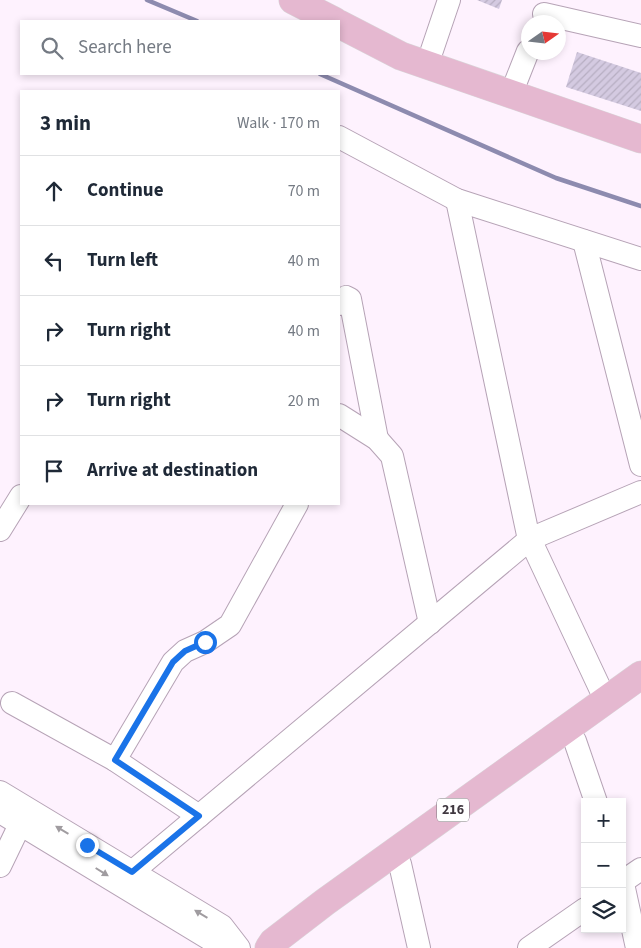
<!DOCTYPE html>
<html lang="en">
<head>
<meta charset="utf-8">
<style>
	body { margin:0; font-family:"Source Sans 3",sans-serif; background:#f2f2f3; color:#1f2937 }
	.controls { position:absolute; right:15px; bottom:15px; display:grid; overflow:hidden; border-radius:0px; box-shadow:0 2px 8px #0003 }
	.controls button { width:45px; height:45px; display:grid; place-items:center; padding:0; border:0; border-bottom:1px solid #e0e1e3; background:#fff; color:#1f2937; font:25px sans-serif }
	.compass { position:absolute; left:521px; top:15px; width:45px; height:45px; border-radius:50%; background:#fff; box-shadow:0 2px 8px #0003; rotate:76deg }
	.stop { position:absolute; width:15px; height:15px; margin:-11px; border:4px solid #1a73e8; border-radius:50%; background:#fff }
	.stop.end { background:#1a73e8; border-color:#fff; box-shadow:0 1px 5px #0008 }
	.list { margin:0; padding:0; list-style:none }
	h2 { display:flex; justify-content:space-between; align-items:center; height:65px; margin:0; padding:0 20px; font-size:21px }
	h2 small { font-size:16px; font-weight:400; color:#747a83 }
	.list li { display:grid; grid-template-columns:32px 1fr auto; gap:15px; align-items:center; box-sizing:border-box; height:70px; padding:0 20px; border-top:1px solid #e0e1e3 }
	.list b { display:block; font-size:19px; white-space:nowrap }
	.list em { font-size:16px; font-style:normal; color:#747a83 }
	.icon { flex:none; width:28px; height:28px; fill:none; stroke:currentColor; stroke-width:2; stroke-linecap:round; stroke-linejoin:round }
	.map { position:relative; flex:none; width:641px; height:948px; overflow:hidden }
	.search { position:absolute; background:#fff; box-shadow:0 2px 8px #0003; left:20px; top:20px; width:320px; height:55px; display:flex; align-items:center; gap:12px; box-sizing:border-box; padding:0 18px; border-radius:0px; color:#747a83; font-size:19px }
	.panel { position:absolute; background:#fff; box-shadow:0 2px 8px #0003; left:20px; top:90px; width:320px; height:415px; border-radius:0px }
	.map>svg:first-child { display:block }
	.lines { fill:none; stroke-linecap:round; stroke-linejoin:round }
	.stream { stroke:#8d8baf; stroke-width:4.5 }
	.building { fill:url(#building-hatch) }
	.minor-casing { stroke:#b6a3b6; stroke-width:24 }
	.major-casing { stroke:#d9d7d9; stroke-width:29 }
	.minor { stroke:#fff; stroke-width:22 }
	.major { stroke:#e5b8d0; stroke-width:28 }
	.oneway { fill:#a09ca0 }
	.route { stroke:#1a73e8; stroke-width:6 }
	.labels { text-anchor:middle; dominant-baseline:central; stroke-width:5; stroke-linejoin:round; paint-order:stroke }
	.shield { fill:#fff; stroke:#797479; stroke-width:1 }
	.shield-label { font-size:14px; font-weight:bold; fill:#403840 }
</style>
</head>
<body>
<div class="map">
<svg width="641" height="948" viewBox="0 0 641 948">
	<defs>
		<pattern id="building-hatch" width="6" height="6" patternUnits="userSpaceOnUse" patternTransform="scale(1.25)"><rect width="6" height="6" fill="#d4cae1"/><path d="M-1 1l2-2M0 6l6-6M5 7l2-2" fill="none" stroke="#b7aec2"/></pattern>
	</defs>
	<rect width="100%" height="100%" fill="#fef2fe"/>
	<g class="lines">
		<g class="stream">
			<polyline points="147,0 197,21"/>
			<polyline points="320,74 556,178 641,206"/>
		</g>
	</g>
	<g class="building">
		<polygon points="477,0 502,0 499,9"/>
		<polygon points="577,52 641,73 641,111 566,87"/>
	</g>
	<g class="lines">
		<defs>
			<g id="minor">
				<polyline points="544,14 641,36"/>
				<polyline points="427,65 449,0"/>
				<polyline points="511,94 528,51"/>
				<polyline points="339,137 457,200 641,259"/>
				<polyline points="457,200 528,535 606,701"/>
				<polyline points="584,241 641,465"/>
				<polyline points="339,304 346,297 350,299 377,439"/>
				<polyline points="339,415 377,439 392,456 430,623"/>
				<polyline points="0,530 21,496"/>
				<polyline points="12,703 115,760"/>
				<polyline points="575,741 596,802"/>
				<polyline points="0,792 222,926 239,948"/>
				<polyline points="0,812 213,941 225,945 236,946"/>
				<polyline points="199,816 115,760 173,662 185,651 205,642 230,625 297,504"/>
				<polyline points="400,864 419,948"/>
				<polyline points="0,866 27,810"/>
				<polyline points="132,872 530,539 641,492"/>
				<polyline points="622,879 637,948"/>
				<polyline points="622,882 641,869"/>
				<polyline points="529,948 585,909"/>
			</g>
			<g id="major">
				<polyline points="293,0 334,21"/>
				<polyline points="339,24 401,56 641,139"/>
				<polyline points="269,948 273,942 325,902 641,675"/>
			</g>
		</defs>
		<use href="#minor" class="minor-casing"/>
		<use href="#major" class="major-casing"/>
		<use href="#minor" class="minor"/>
		<use href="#major" class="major"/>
	</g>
	<defs><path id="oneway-solid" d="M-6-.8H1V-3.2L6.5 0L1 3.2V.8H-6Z" transform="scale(1.25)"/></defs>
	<g class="oneway">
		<use href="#oneway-solid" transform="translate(62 830) rotate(-149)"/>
		<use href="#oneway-solid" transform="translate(102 872) rotate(32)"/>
		<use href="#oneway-solid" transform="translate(201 914) rotate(-149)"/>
	</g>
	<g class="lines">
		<polyline class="route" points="87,845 132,872 199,816 115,760 173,662 185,651 205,642"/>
	</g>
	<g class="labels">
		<rect class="shield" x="437" y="798.5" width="32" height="23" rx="4"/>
		<g class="shield-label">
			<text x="453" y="810">216</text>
		</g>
	</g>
</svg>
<div class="controls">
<button>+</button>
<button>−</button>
<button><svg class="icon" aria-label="layers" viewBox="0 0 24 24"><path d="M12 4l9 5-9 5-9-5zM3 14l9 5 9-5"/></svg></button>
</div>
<svg class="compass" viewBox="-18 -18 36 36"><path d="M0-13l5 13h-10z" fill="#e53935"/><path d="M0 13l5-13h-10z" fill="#747a83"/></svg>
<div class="stop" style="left:205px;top:642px"></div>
<div class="stop end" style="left:87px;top:845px"></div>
<div class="search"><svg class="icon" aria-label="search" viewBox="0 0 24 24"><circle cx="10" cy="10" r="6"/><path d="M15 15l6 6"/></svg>Search here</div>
<section class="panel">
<h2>3 min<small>Walk · 170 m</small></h2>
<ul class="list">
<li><svg class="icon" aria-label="ahead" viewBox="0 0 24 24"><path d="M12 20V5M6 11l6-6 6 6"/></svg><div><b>Continue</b></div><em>70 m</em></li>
<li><svg class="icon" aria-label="left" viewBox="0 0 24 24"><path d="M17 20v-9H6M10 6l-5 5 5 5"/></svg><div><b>Turn left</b></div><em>40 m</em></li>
<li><svg class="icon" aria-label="right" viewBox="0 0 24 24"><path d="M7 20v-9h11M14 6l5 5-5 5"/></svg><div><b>Turn right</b></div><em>40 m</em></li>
<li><svg class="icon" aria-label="right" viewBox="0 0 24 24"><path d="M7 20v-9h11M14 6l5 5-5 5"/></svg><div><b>Turn right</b></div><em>20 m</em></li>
<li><svg class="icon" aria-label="arrive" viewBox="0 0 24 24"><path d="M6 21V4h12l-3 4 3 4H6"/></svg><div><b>Arrive at destination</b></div></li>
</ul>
</section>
</div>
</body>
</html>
